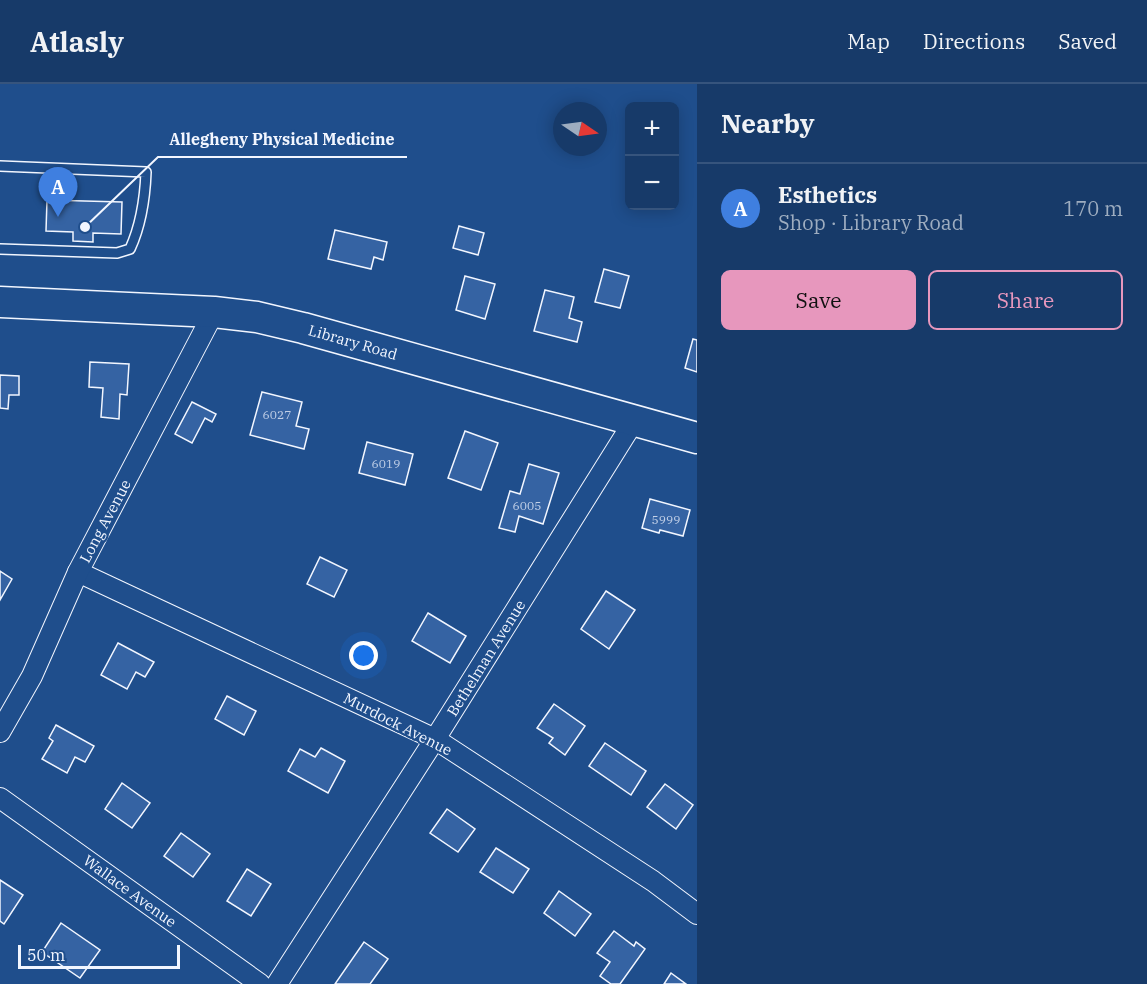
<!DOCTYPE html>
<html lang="en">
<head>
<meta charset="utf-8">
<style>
	body { margin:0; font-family:"IBM Plex Serif",serif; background:#20416f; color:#f1f3f6 }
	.controls { position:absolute; right:18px; top:18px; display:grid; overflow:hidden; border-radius:9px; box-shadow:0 3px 15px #0003 }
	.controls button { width:54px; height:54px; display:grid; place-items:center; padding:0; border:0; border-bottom:2px solid #36547d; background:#173a69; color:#f1f3f6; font:30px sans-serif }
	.compass { position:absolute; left:553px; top:18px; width:54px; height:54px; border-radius:50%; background:#173a69; box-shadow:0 3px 15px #0003; rotate:103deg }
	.scale { position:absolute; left:18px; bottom:15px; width:162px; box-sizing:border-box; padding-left:6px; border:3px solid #f2f6ff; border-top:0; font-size:16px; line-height:21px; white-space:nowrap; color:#f2f6ff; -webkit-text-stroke:4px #1f4e8c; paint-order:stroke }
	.you { position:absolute; left:364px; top:572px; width:21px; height:21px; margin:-15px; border:4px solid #fff; border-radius:50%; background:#1a73e8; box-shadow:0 0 0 9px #1a73e833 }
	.badge { display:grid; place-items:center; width:39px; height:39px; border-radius:50%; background:#e797bd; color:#fff; font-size:20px; font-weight:700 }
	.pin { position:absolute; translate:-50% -50px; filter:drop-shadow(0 2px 3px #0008) }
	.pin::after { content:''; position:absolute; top:32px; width:21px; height:18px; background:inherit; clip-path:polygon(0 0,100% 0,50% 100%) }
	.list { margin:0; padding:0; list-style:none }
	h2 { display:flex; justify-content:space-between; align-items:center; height:78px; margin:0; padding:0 24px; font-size:26px }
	h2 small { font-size:20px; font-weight:400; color:#9eadc0 }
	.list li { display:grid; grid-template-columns:39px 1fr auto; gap:18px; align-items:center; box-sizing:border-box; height:90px; padding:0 24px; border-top:2px solid #36547d }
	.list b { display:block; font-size:22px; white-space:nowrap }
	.list p { margin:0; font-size:20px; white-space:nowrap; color:#9eadc0 }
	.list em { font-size:20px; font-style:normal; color:#9eadc0 }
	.actions { display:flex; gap:12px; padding:18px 24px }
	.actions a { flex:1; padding:14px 0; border:2px solid #e797bd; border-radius:9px; text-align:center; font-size:21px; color:#e797bd }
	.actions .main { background:#e797bd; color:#111 }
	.map { position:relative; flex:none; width:697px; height:900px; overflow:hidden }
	header { display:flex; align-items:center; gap:36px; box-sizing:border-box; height:84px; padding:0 30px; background:#173a69; border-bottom:2px solid #36547d }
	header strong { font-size:28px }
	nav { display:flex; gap:33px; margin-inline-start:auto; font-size:21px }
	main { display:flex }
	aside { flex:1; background:#173a69 }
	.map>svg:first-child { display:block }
	.building { fill:#3563a3; stroke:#f2f6ff; stroke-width:1.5 }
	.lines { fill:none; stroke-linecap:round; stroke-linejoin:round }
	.service-casing { stroke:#f2f6ff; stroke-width:12 }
	.minor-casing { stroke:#f2f6ff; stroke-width:22 }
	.primary-casing { stroke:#f2f6ff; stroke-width:33 }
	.service { stroke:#1f4e8c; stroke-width:9 }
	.minor { stroke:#1f4e8c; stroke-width:20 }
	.primary { stroke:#1f4e8c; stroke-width:30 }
	.labels { text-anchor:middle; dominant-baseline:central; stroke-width:4.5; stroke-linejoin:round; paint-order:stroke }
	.number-label { font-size:12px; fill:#c3d1e8 }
	.street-label { font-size:15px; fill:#f2f6ff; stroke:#1f4e8c }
	.leader { fill:none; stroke:#f2f6ff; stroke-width:2 }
	.callout-dot { fill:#f2f6ff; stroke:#1f4e8c; stroke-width:2 }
	.callout-label { font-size:16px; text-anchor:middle; font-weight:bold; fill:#f2f6ff; stroke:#1f4e8c; stroke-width:4.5; stroke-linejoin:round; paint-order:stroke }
</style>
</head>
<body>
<header>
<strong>Atlasly</strong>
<nav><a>Map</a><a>Directions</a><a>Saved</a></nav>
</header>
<main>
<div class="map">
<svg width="697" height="900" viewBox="0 0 697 900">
	<rect width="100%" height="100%" fill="#1f4e8c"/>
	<g class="building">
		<polygon points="47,116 122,118 121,150 93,149 93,158 73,157 73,148 46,147"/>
		<polygon points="459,142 484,149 478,171 453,164"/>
		<polygon points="335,146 387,158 383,176 374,173 371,185 328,175"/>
		<polygon points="604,185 629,192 620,224 595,218"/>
		<polygon points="465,192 495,200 485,235 456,226"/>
		<polygon points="545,206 574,213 569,234 582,238 577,258 534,247"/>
		<polygon points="693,255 697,256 697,288 685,284"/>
		<polygon points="90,278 129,280 127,311 120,310 119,335 101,333 103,304 89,303"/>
		<polygon points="0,291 19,292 19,311 9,311 8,325 0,324"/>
		<polygon points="262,308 302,318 296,342 309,345 304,365 250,351"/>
		<polygon points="192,318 216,330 212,338 205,334 192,359 175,350"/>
		<polygon points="465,347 498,359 481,406 448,394"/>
		<polygon points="367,358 413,370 405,401 359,389"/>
		<polygon points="529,380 559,389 543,440 519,432 515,448 499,444 510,407 520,410"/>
		<polygon points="650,415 690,426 683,452 660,446 659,449 642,444"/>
		<polygon points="320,473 347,486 334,513 307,500"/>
		<polygon points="0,487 12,495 0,516"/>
		<polygon points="606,507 635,526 609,565 581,545"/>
		<polygon points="428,529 466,552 450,579 412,557"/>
		<polygon points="118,559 154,578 145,593 136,588 127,605 101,591"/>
		<polygon points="227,612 256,627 244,651 215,635"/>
		<polygon points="554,620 585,642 565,671 549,659 553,654 537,644"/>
		<polygon points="56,641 94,662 85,678 75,673 67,689 42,675 53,657 49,654"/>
		<polygon points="605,659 646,687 631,711 589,682"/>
		<polygon points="321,664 345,677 328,709 288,687 300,665 315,673"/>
		<polygon points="122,699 150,719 132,744 105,725"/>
		<polygon points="665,700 693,721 676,745 647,723"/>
		<polygon points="447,725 475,745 458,768 430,749"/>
		<polygon points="181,749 210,770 193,793 164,772"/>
		<polygon points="496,764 529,785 513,809 480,788"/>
		<polygon points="247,785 271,800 251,832 227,817"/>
		<polygon points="0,796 23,811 4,840 0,837"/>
		<polygon points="559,807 591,830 575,852 544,829"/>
		<polygon points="61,839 100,866 80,894 42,868"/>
		<polygon points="614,847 634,862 636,858 645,865 620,900 611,900 600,892 610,878 597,869"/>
		<polygon points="364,858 388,875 370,900 335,900"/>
		<polygon points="671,889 686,900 664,900"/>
	</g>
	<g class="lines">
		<defs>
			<path id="service" d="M0 82 146 88C145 115 141 141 130 165L117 169 0 165"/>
			<g id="minor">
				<polyline points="78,488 435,655 653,797 697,830"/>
				<polyline points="0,648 32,592 78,488 214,228"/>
				<polyline points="0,714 260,900"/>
				<polyline points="277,900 435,655 634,337"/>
			</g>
			<polyline id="primary" points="0,218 214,228 257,233 303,244 697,354"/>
		</defs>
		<use href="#service" class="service-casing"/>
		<use href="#minor" class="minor-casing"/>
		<use href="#primary" class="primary-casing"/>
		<use href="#service" class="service"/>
		<use href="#minor" class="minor"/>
		<use href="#primary" class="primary"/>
	</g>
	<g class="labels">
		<g class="number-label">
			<text x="277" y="330">6027</text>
			<text x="386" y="379">6019</text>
			<text x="527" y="421">6005</text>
			<text x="666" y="435">5999</text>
		</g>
		<g class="street-label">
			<text transform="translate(353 258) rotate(16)">Library Road</text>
			<text transform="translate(105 437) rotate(-62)">Long Avenue</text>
			<text transform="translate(486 574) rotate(-58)">Bethelman Avenue</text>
			<text transform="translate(398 640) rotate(27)">Murdock Avenue</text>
			<text transform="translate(130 807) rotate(36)">Wallace Avenue</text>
		</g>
	</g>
	<path class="leader" d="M85 143L158 73H407"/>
	<circle class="callout-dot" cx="85" cy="143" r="6"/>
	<g class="callout-label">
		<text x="282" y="61">Allegheny Physical Medicine</text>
	</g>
</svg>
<div class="controls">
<button>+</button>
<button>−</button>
</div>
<svg class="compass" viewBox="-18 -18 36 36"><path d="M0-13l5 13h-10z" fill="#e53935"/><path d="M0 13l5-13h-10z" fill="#9eadc0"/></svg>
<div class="scale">50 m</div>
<div class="you"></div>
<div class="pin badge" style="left:58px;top:133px;background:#3f7fe0">A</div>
</div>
<aside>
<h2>Nearby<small></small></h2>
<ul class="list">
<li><span class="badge" style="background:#3f7fe0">A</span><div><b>Esthetics</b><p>Shop · Library Road</p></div><em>170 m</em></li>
</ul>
<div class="actions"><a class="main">Save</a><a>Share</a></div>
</aside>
</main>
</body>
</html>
